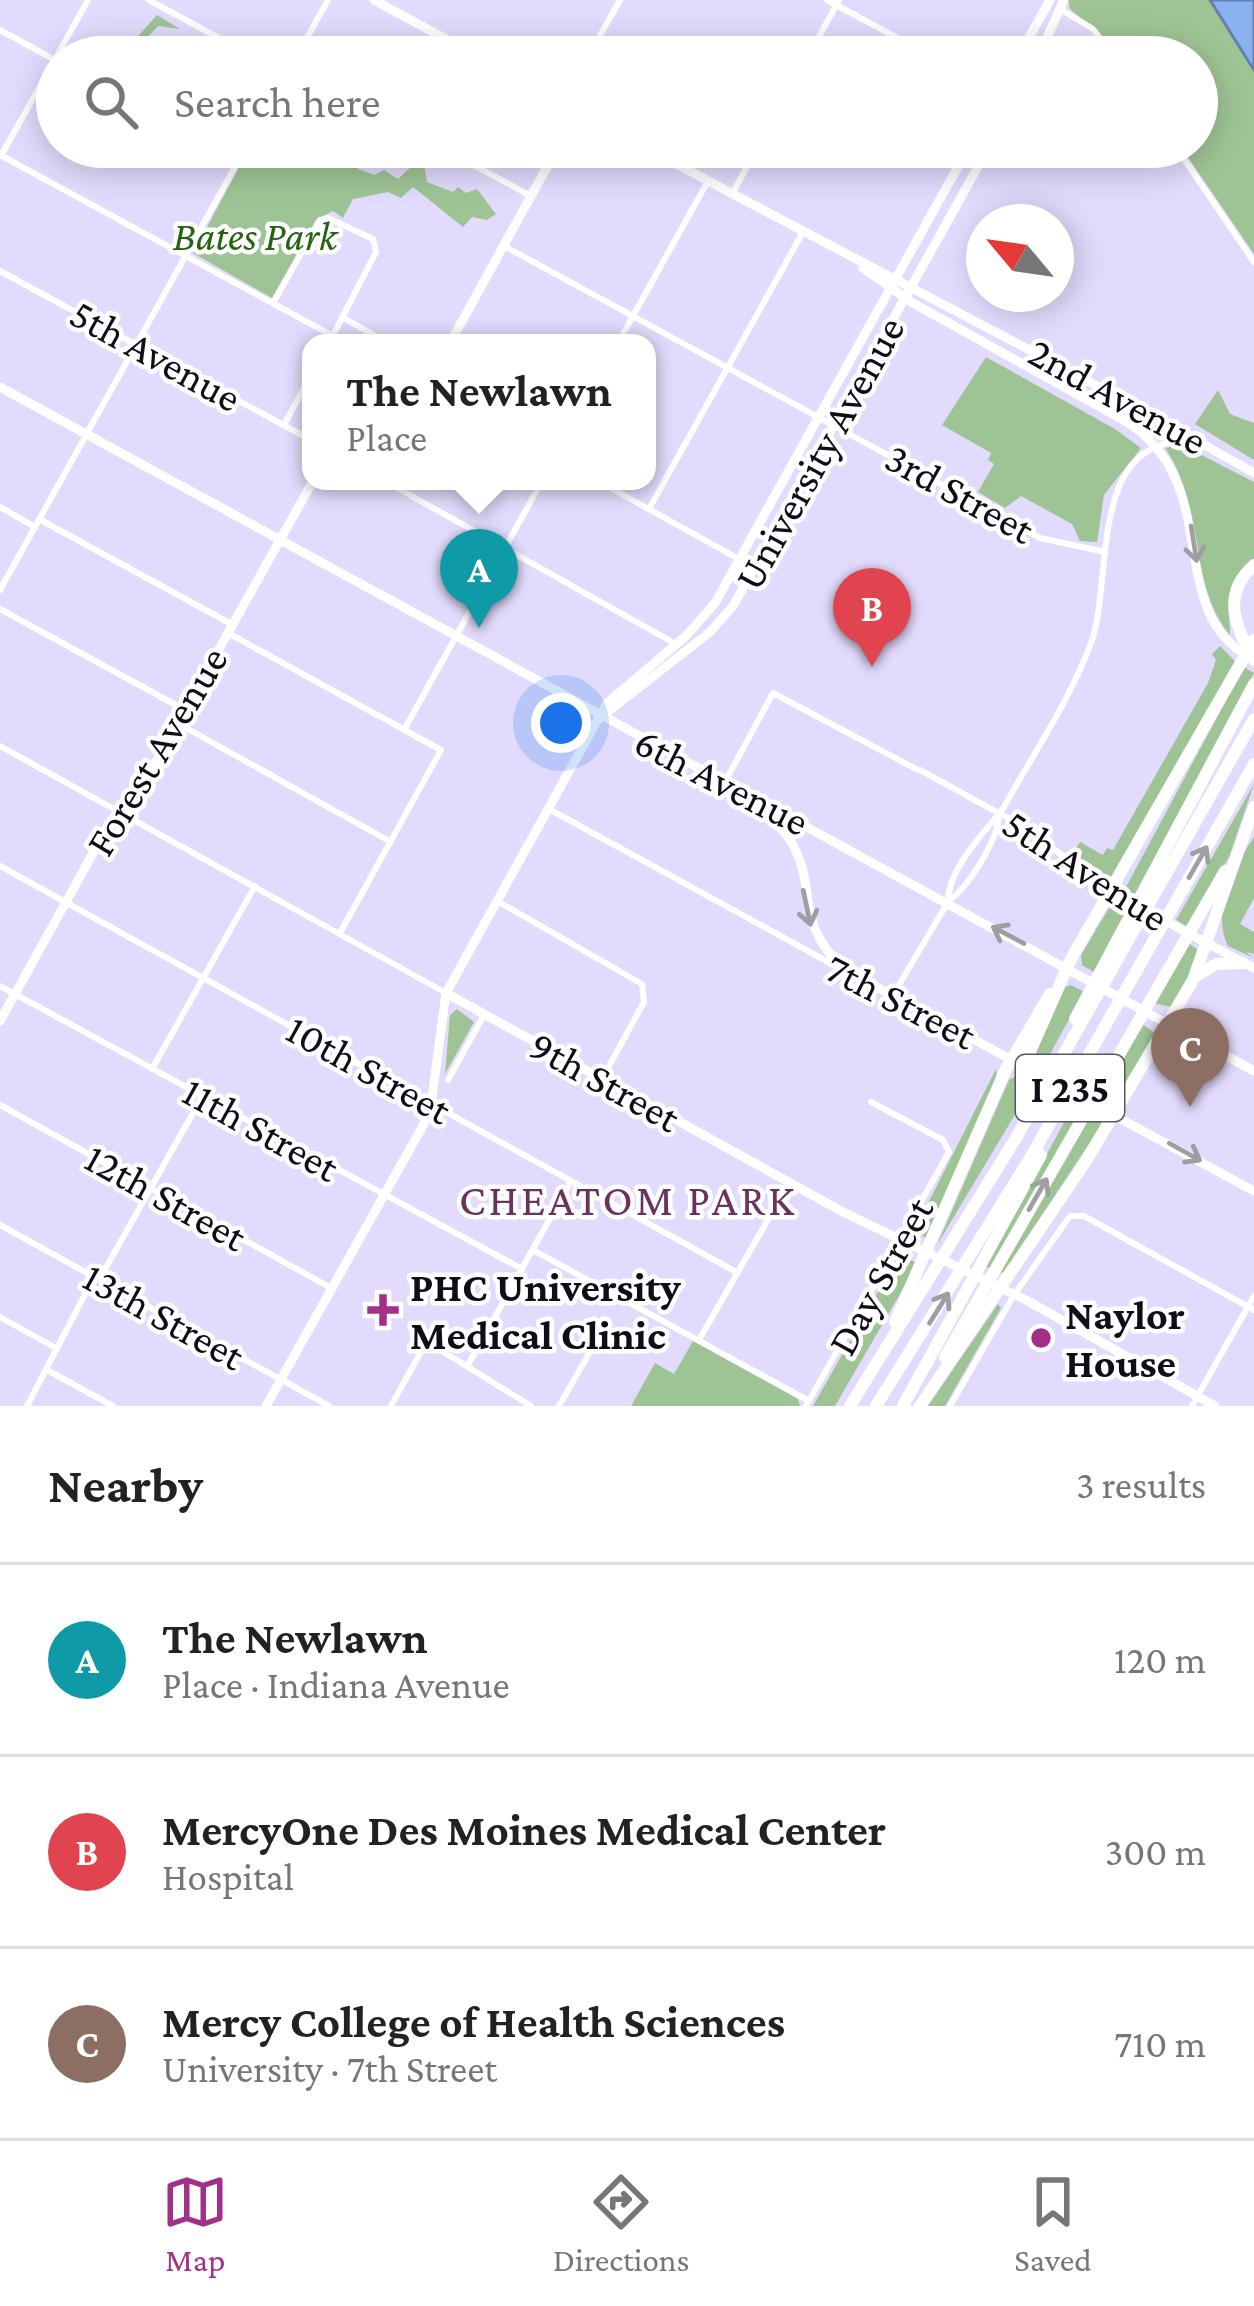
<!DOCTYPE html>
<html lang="en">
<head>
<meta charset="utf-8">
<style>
	body { margin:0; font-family:"Crimson Pro",serif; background:#f6f6f6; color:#222 }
	.compass { position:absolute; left:966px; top:204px; width:108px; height:108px; border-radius:50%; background:#fff; box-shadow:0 6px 30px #0003; rotate:299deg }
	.you { position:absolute; left:561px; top:723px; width:42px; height:42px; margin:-30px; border:9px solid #fff; border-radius:50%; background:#1a73e8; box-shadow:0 0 0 18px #1a73e833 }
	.badge { display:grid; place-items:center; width:78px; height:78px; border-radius:50%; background:#a22f8a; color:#fff; font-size:39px; font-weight:700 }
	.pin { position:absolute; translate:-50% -99px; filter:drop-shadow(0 3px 6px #0008) }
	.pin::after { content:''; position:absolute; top:63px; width:42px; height:36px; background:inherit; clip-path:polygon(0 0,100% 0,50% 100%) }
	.popup { position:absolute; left:302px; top:334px; width:354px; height:156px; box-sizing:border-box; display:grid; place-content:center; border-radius:24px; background:#fff; filter:drop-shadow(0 3px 9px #0005); font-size:39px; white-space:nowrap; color:#767676 }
	.popup b { font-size:45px; color:#222 }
	.popup::after { content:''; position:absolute; left:50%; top:100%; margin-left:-24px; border:24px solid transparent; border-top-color:#fff }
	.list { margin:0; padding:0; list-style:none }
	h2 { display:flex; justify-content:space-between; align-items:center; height:156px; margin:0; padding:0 48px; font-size:51px }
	h2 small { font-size:39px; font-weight:400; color:#767676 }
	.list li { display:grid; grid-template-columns:78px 1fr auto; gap:36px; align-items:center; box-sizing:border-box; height:192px; padding:0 48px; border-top:3px solid #e0e0e0 }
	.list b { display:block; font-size:45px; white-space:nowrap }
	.list p { margin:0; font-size:39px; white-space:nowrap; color:#767676 }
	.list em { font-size:39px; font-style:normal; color:#767676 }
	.icon { flex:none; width:66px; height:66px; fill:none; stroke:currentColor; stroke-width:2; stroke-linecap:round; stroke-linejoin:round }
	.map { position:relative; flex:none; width:1254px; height:1406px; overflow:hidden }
	.search { position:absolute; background:#fff; box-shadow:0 6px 30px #0003; left:36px; right:36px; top:36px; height:132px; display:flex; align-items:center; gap:30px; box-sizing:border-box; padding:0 42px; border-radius:66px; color:#767676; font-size:45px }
	.sheet { height:732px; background:#fff }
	nav { display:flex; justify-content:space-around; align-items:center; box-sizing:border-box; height:168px; border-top:3px solid #e0e0e0; background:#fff; font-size:33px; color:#767676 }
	nav a { display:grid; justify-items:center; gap:6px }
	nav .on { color:#a22f8a }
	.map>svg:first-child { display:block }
	.green { fill:#9ec495 }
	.water { fill:#8bb2f0; stroke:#6680af; stroke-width:3 }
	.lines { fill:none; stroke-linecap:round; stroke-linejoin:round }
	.street { stroke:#fff; stroke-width:6 }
	.secondary { stroke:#fff; stroke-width:9 }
	.highway { stroke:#fff; stroke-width:12 }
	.oneway { stroke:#9f9ea3 }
	.poi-dot { fill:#a22f8a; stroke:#fff; stroke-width:4.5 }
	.labels { text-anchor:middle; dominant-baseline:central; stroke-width:9; stroke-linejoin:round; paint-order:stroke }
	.shield { fill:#fff; stroke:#58565d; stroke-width:3 }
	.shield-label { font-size:39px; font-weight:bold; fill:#100d18 }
	.park-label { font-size:42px; font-style:italic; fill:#236311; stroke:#fff }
	.street-label { font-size:42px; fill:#100d18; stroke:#fff }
	.poi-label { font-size:42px; font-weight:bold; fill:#100d18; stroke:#fff; text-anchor:start }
	.neighbourhood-label { font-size:45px; letter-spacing:3px; fill:#6b325d; stroke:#fff }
</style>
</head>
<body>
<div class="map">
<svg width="1254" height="1406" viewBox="0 0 1254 1406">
	<rect width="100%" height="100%" fill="#e2dbfd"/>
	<g class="green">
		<polygon points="1068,0 1210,0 1254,70 1254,254 1181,147 1193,152 1197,147 1197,57 1127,57 1070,9"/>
		<polygon points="157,15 180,29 158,26 143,42 155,53 162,44 169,46 170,57 116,57 120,42 133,42"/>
		<polygon points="250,147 351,147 358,169 374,175 384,170 398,179 412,166 410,155 422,152 427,182 453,192 458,187 466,193 477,189 496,214 487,220 472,217 463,227 413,187 401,198 388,192 353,199 343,218 333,211 316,220 272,298 193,253"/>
		<polygon points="986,357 1115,429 1141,448 1104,495 1097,542 1080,541 1072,524 1021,496 1005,508 978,492 994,464 988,460 991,453 942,425"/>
		<polygon points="1218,390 1230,414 1254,423 1254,460 1195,424"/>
		<path d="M1182 445 1254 482V559L1229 602 1230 635C1187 583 1205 505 1165 448Z"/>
		<polygon points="1220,646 1235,661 1110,879 1070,857 1080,842 1103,855 1107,848 1113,850 1208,683 1216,660 1212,654"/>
		<polygon points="1244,667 1254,673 1134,897 1126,887"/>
		<polygon points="1254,784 1229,857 1186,926 1176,920"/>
		<path d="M1254 837V898L1240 924 1254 932V954L1246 952 1254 958 1228 946C1211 912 1234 866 1254 837Z"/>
		<polygon points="1112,903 1128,909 1094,972 1082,965 1081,955"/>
		<polygon points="1187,942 1201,952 1172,1007 1152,1003"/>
		<polygon points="1071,985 1084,992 1044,1065 1033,1057 1065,987"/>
		<polygon points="457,1009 474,1022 445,1074 450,1015"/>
		<polygon points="1141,1023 1156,1034 1117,1099 1101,1094"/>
		<polygon points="996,1069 997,1081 929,1241 915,1229"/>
		<polygon points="1020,1074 1035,1081 937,1245 1009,1080"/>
		<polygon points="1075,1102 1083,1106 991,1268 986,1267"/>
		<polygon points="1091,1110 1101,1115 1102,1124 1004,1273 999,1272"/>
		<polygon points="905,1258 918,1263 835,1406 813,1406 896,1260"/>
		<polygon points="998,1304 1001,1308 945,1406 928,1406"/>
		<polygon points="693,1341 798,1399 800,1406 631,1406 655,1363 674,1374"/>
	</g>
	<polygon class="water" points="1210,0 1254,0 1254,70"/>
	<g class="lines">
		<g class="street">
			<polyline points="149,0 254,57"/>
			<polyline points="827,0 933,57"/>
			<polyline points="1060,9 1093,29 1115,57"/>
			<polyline points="0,30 55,60"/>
			<polyline points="296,57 328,0"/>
			<polyline points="588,57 620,0"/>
			<polyline points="808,57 839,0"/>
			<polyline points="201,147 235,165"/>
			<polyline points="440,147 531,196"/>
			<polyline points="1176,147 1254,262"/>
			<polyline points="2,154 88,0"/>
			<polyline points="0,155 333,336"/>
			<polyline points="732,194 758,147"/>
			<polyline points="504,246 1040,538 1105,552"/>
			<polyline points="0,271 311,440"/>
			<polyline points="273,303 320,220 328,218 373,239 376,252 329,343"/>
			<polyline points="342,317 388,343"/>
			<polyline points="618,343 708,181"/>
			<polyline points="284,425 311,375"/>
			<polyline points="385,481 674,643"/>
			<polyline points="598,481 755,568"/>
			<polyline points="0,507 35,527"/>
			<polyline points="649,509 803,232"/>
			<polyline points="39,519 233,625"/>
			<polyline points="0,590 246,147"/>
			<polyline points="0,609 185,710"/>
			<polyline points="228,633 441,750 340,933"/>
			<polyline points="179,724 391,842"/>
			<polyline points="404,730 542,481"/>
			<polyline points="0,746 446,993"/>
			<polyline points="920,770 1026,828 1108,890"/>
			<polyline points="725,782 773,693 916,769"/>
			<polyline points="549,809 841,969"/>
			<polyline points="0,866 738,1273"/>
			<polyline points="497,901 642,984 644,1002 602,1079"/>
			<path d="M948 902C948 867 985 833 1004 807 1033 754 1070 700 1091 643 1114 580 1086 438 1190 441"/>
			<polyline points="0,986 522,1269"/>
			<path d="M893 995 948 902C969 886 998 841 999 814"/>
			<polyline points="152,1069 255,886"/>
			<polyline points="448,1080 484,1015"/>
			<polyline points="0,1105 331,1288"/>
			<polyline points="0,1225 329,1406"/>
			<polyline points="533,1250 809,1401"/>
			<polyline points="99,1280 202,1097"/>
			<polyline points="0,1317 54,1347"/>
			<polyline points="416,1335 531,1406"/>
			<polyline points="699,1340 789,1183"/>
			<polyline points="468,1365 571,1181"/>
			<polyline points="47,1370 113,1406"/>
			<polyline points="27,1406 94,1277"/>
			<polyline points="391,1406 427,1341"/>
			<polyline points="559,1406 591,1350"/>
			<polyline points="806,1406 949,1152 943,1140 871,1102"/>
			<polyline points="950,1406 1014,1295 1070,1216 1084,1216 1254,1310"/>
			<polyline points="1192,1406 1254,1296"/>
		</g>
		<g class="secondary">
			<polyline points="374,0 479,57"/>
			<polyline points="1018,57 1050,0"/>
			<polyline points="1038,57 1064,0"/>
			<path d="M645 147C848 257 1053 358 1254 473"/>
			<path d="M863 268 911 302 1127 422C1225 485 1163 608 1249 657"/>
			<polyline points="450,343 558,147"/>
			<polyline points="0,387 1254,1071"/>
			<polyline points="600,718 710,632 733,606 989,147"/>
			<path d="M723 785C744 806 773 814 790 840 820 889 791 919 845 970L1254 1191"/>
			<polyline points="1111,892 1254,968"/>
			<polyline points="446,993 843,1212 1026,1300 1215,1406"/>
			<polyline points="0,1021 112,819 139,792 313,481"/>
			<polyline points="266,1406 430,1113 446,993 607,703 686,636 715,603 969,147"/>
		</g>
		<g class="highway">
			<path d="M1254 660C1235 627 1221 594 1254 565"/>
			<polyline points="1198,975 1216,964 1243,963"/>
			<polyline points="1075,1019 1254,684"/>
			<polyline points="1033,1070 1029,1054 1071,959 1254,640"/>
			<polyline points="895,1322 1006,1069 1050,994"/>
			<polyline points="945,1357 1225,871"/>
			<polyline points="850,1406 1016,1138 1254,719"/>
			<polyline points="876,1406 1029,1160 1254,764"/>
			<polyline points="903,1406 1041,1155"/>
			<polyline points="920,1406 1086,1161 1193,980 1254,807"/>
		</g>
	</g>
	<defs><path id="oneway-shaft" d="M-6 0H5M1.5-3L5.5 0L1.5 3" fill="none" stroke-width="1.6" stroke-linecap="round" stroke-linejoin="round" transform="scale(3)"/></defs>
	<g class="oneway">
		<use href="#oneway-shaft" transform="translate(1194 544) rotate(81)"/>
		<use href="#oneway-shaft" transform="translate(1198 862) rotate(-60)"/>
		<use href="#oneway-shaft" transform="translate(807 908) rotate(78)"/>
		<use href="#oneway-shaft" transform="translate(1008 935) rotate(-152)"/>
		<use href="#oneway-shaft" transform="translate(1185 1152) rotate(29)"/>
		<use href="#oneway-shaft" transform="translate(1038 1194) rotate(-60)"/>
		<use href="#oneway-shaft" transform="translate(939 1308) rotate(-58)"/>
	</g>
	<g class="poi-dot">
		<path d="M377 1292h12v12h12v12h-12v12h-12v-12h-12v-12h12z"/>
		<circle cx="1041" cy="1338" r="12"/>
	</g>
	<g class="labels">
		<rect class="shield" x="1016" y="1055" width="108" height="66" rx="9"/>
		<g class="shield-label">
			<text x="1070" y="1088">I 235</text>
		</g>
		<g class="park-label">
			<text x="255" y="235">Bates Park</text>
		</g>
		<g class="street-label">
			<text transform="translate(156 355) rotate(29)">5th Avenue</text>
			<text transform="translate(1118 396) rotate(29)">2nd Avenue</text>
			<text transform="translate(819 453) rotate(-61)">University Avenue</text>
			<text transform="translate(960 493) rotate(29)">3rd Street</text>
			<text transform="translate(156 751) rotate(-59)">Forest Avenue</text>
			<text transform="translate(722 781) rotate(27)">6th Avenue</text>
			<text transform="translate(1086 870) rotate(33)">5th Avenue</text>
			<text transform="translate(901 1001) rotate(27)">7th Street</text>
			<text transform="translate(369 1069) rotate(29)">10th Street</text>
			<text transform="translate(605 1081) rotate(29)">9th Street</text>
			<text transform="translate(261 1129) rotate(29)">11th Street</text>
			<text transform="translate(166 1197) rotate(29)">12th Street</text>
			<text transform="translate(880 1276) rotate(-61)">Day Street</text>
			<text transform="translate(164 1316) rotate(29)">13th Street</text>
		</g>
		<g class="poi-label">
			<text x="410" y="1286">PHC University<tspan x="410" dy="48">Medical Clinic</tspan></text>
			<text x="1065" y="1314">Naylor<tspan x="1065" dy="48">House</tspan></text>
		</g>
		<g class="neighbourhood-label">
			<text x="628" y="1200">CHEATOM PARK</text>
		</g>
	</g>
</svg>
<svg class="compass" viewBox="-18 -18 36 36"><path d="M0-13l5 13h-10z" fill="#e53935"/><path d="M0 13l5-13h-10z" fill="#767676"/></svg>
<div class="you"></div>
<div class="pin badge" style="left:479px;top:628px;background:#0f9aa8">A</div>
<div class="popup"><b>The Newlawn</b>Place</div>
<div class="pin badge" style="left:872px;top:667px;background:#e0444e">B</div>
<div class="pin badge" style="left:1190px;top:1107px;background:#8d6e63">C</div>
<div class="search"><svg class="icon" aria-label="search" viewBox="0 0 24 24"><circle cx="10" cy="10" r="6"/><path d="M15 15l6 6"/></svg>Search here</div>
</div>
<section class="sheet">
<h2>Nearby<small>3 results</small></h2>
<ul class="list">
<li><span class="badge" style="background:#0f9aa8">A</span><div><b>The Newlawn</b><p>Place · Indiana Avenue</p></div><em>120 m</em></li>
<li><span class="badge" style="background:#e0444e">B</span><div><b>MercyOne Des Moines Medical Center</b><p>Hospital</p></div><em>300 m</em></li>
<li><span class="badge" style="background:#8d6e63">C</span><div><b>Mercy College of Health Sciences</b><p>University · 7th Street</p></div><em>710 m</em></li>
</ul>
</section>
<nav>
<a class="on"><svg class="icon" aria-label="map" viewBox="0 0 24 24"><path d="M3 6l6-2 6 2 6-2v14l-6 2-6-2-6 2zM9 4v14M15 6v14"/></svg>Map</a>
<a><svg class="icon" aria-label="directions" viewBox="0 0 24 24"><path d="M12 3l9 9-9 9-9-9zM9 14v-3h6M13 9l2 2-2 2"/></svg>Directions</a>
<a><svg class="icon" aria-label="saved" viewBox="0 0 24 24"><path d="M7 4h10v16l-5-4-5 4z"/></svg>Saved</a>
</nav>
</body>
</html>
